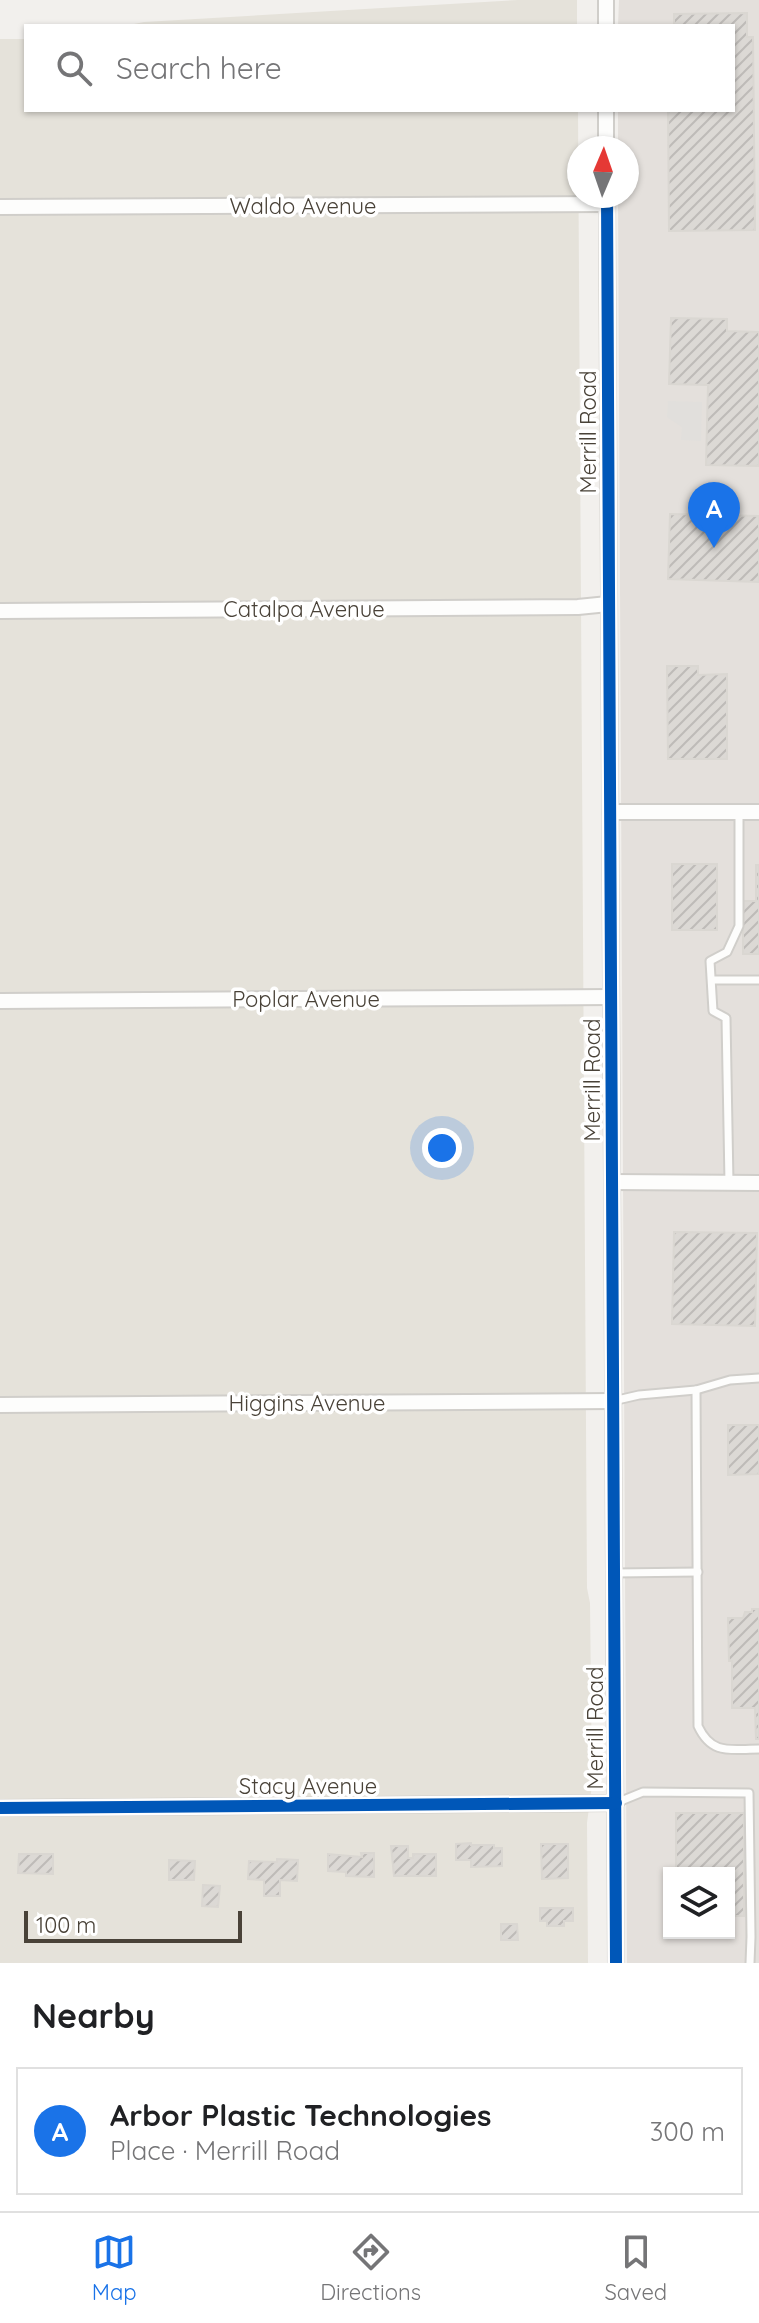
<!DOCTYPE html>
<html lang="en">
<head>
<meta charset="utf-8">
<style>
	body { margin:0; font-family:Quicksand,sans-serif; background:#f6f6f6; color:#202124 }
	.controls { position:absolute; right:24px; bottom:24px; display:grid; overflow:hidden; border-radius:0px; box-shadow:0 2px 6px #0004 }
	.controls button { width:72px; height:72px; display:grid; place-items:center; padding:0; border:0; border-bottom:2px solid #e0e0e0; background:#fff; color:#202124; font:40px sans-serif }
	.compass { position:absolute; left:567px; top:136px; width:72px; height:72px; border-radius:50%; background:#fff; box-shadow:0 2px 6px #0004; rotate:2deg }
	.scale { position:absolute; left:24px; bottom:20px; width:218px; box-sizing:border-box; padding-left:8px; border:4px solid #494238; border-top:0; font-size:22px; line-height:28px; white-space:nowrap; color:#494238; -webkit-text-stroke:6px #fff; paint-order:stroke }
	.you { position:absolute; left:442px; top:1148px; width:28px; height:28px; margin:-20px; border:6px solid #fff; border-radius:50%; background:#1a73e8; box-shadow:0 0 0 12px #1a73e833 }
	.badge { display:grid; place-items:center; width:52px; height:52px; border-radius:50%; background:#1a73e8; color:#fff; font-size:26px; font-weight:700 }
	.pin { position:absolute; translate:-50% -66px; filter:drop-shadow(0 2px 4px #0008) }
	.pin::after { content:''; position:absolute; top:42px; width:28px; height:24px; background:inherit; clip-path:polygon(0 0,100% 0,50% 100%) }
	.list { margin:0; padding:0; list-style:none }
	h2 { display:flex; justify-content:space-between; align-items:center; height:104px; margin:0; padding:0 32px; font-size:34px }
	h2 small { font-size:26px; font-weight:400; color:#757577 }
	.list li { display:grid; grid-template-columns:52px 1fr auto; gap:24px; align-items:center; box-sizing:border-box; height:128px; margin:0 16px 16px; padding:0 16px; border:2px solid #e0e0e0; border-radius:0px }
	.list b { display:block; font-size:30px; white-space:nowrap }
	.list p { margin:0; font-size:26px; white-space:nowrap; color:#757577 }
	.list em { font-size:26px; font-style:normal; color:#757577 }
	.icon { flex:none; width:44px; height:44px; fill:none; stroke:currentColor; stroke-width:2; stroke-linecap:round; stroke-linejoin:round }
	.map { position:relative; flex:none; width:759px; height:1963px; overflow:hidden }
	.search { position:absolute; background:#fff; box-shadow:0 2px 6px #0004; left:24px; right:24px; top:24px; height:88px; display:flex; align-items:center; gap:20px; box-sizing:border-box; padding:0 28px; border-radius:0px; color:#757577; font-size:30px }
	.sheet { height:248px; background:#fff }
	nav { display:flex; justify-content:space-around; align-items:center; box-sizing:border-box; height:112px; border-top:2px solid #e0e0e0; background:#fff; font-size:22px; color:#757577 }
	nav a { display:grid; justify-items:center; gap:4px }
	nav .on { color:#1a73e8 }
	.map>svg:first-child { display:block }
	.residential { fill:#e5e2da }
	.industrial { fill:#e4e0dc; fill-rule:evenodd }
	.parking { fill:#e1dfdc }
	.building { fill:url(#building-hatch); stroke:#dad7d2; stroke-width:2 }
	.lines { fill:none; stroke-linecap:round; stroke-linejoin:round }
	.service-casing { stroke:#d0ceca; stroke-width:11 }
	.minor-casing { stroke:#d0ceca; stroke-width:18 }
	.service { stroke:#fdfdfc; stroke-width:7 }
	.minor { stroke:#fdfdfc; stroke-width:14 }
	.cycleway-casing { stroke:#fff; stroke-width:17 }
	.cycleway { stroke:#0057b8; stroke-width:12 }
	.labels { text-anchor:middle; dominant-baseline:central; stroke-width:7; stroke-linejoin:round; paint-order:stroke }
	.street-label { font-size:22px; fill:#494238; stroke:#fff }
</style>
</head>
<body>
<div class="map">
<svg width="759" height="1963" viewBox="0 0 759 1963">
	<defs>
		<pattern id="building-hatch" width="6" height="6" patternUnits="userSpaceOnUse" patternTransform="scale(2)"><rect width="6" height="6" fill="#dcd9d5"/><path d="M-1 1l2-2M0 6l6-6M5 7l2-2" fill="none" stroke="#bebbb8"/></pattern>
	</defs>
	<rect width="100%" height="100%" fill="#f2f0ed"/>
	<g class="residential">
		<polygon points="518,0 577,0 577,26 124,26 144,22"/>
		<polygon points="0,39 26,39 26,110 578,110 587,1588 590,1603 592,1785 587,1823 588,1963 0,1963"/>
	</g>
	<path class="industrial" d="M619 0H759V1963H627L618 196H627V148H618V110H733V26H618ZM669 1873H729V1933H669Z"/>
	<polygon class="parking" points="668,401 702,402 701,441 681,440 682,427 667,417"/>
	<g class="building">
		<polygon points="747,13 747,37 753,37 755,230 669,231 668,110 733,110 733,26 674,26 674,14"/>
		<polygon points="671,318 727,319 727,331 759,332 759,466 706,465 708,385 669,384"/>
		<polygon points="670,514 759,516 759,582 668,579"/>
		<polygon points="667,666 698,666 698,675 727,674 727,759 668,759"/>
		<rect x="672" y="864" width="45" height="66"/>
		<polygon points="756,865 759,865 759,954 743,954 743,901 756,901"/>
		<polygon points="674,1232 757,1233 755,1326 672,1324"/>
		<polygon points="728,1425 759,1425 759,1474 728,1475"/>
		<polygon points="752,1609 759,1609 759,1739 756,1739 755,1708 732,1708 732,1661 729,1661 728,1618 743,1618 745,1612 752,1612"/>
		<polygon points="676,1813 744,1813 744,1916 729,1916 729,1873 676,1873"/>
		<polygon points="471,1843 471,1845 494,1845 494,1848 502,1848 502,1866 471,1867 471,1860 456,1860 456,1844"/>
		<polygon points="541,1844 568,1844 568,1878 542,1879"/>
		<polygon points="391,1846 408,1846 408,1858 413,1858 413,1854 436,1854 436,1876 394,1876"/>
		<polygon points="361,1853 374,1853 374,1877 346,1876 346,1872 328,1871 328,1854 362,1857"/>
		<polygon points="19,1854 53,1854 53,1874 18,1873"/>
		<polygon points="277,1859 298,1860 297,1881 280,1880 280,1896 264,1896 264,1880 248,1879 249,1861 277,1862"/>
		<polygon points="169,1860 195,1861 194,1880 169,1880"/>
		<polygon points="203,1885 220,1886 218,1907 202,1906"/>
		<polygon points="540,1908 573,1908 573,1921 564,1921 564,1926 547,1926 547,1921 540,1921"/>
		<polygon points="501,1924 517,1924 518,1940 501,1940"/>
		<rect x="677" y="1933" width="47" height="4"/>
	</g>
	<g class="lines">
		<defs>
			<g id="service">
				<polyline points="712,980 759,980"/>
				<polyline points="729,1183 726,1018 713,1011 710,961 727,952 739,926 739,813"/>
				<path d="M696 1390 698 1726C712 1756 731 1749 759 1749"/>
				<polyline points="613,1401 639,1395 696,1390 730,1380 759,1378"/>
				<polyline points="615,1573 698,1572"/>
				<polyline points="616,1803 643,1792 749,1793 751,1937 750,1963"/>
			</g>
			<g id="minor">
				<polyline points="606,26 606,0"/>
				<polyline points="606,110 606,148"/>
				<polyline points="607,196 616,1963"/>
				<polyline points="0,207 607,204"/>
				<polyline points="0,611 578,607 608,604"/>
				<polyline points="610,812 759,812"/>
				<polyline points="0,1001 611,997"/>
				<polyline points="612,1182 759,1183"/>
				<polyline points="0,1405 613,1401"/>
				<polyline points="0,1808 616,1803"/>
			</g>
		</defs>
		<use href="#service" class="service-casing"/>
		<use href="#minor" class="minor-casing"/>
		<use href="#service" class="service"/>
		<use href="#minor" class="minor"/>
		<defs>
			<g id="cycleway">
				<polyline points="607,196 616,1963"/>
				<polyline points="0,1808 616,1803"/>
			</g>
		</defs>
		<use href="#cycleway" class="cycleway-casing"/>
		<use href="#cycleway" class="cycleway"/>
	</g>
	<g class="labels">
		<g class="street-label">
			<text x="303" y="206">Waldo Avenue</text>
			<text transform="translate(588 432) rotate(-90)">Merrill Road</text>
			<text x="304" y="609">Catalpa Avenue</text>
			<text x="306" y="999">Poplar Avenue</text>
			<text transform="translate(592 1080) rotate(-90)">Merrill Road</text>
			<text x="307" y="1403">Higgins Avenue</text>
			<text transform="translate(595 1728) rotate(-90)">Merrill Road</text>
			<text x="308" y="1786">Stacy Avenue</text>
		</g>
	</g>
</svg>
<div class="controls">
<button><svg class="icon" aria-label="layers" viewBox="0 0 24 24"><path d="M12 4l9 5-9 5-9-5zM3 14l9 5 9-5"/></svg></button>
</div>
<svg class="compass" viewBox="-18 -18 36 36"><path d="M0-13l5 13h-10z" fill="#e53935"/><path d="M0 13l5-13h-10z" fill="#757577"/></svg>
<div class="scale">100 m</div>
<div class="you"></div>
<div class="pin badge" style="left:714px;top:548px">A</div>
<div class="search"><svg class="icon" aria-label="search" viewBox="0 0 24 24"><circle cx="10" cy="10" r="6"/><path d="M15 15l6 6"/></svg>Search here</div>
</div>
<section class="sheet">
<h2>Nearby<small></small></h2>
<ul class="list">
<li><span class="badge">A</span><div><b>Arbor Plastic Technologies</b><p>Place · Merrill Road</p></div><em>300 m</em></li>
</ul>
</section>
<nav>
<a class="on"><svg class="icon" aria-label="map" viewBox="0 0 24 24"><path d="M3 6l6-2 6 2 6-2v14l-6 2-6-2-6 2zM9 4v14M15 6v14"/></svg>Map</a>
<a><svg class="icon" aria-label="directions" viewBox="0 0 24 24"><path d="M12 3l9 9-9 9-9-9zM9 14v-3h6M13 9l2 2-2 2"/></svg>Directions</a>
<a><svg class="icon" aria-label="saved" viewBox="0 0 24 24"><path d="M7 4h10v16l-5-4-5 4z"/></svg>Saved</a>
</nav>
</body>
</html>
